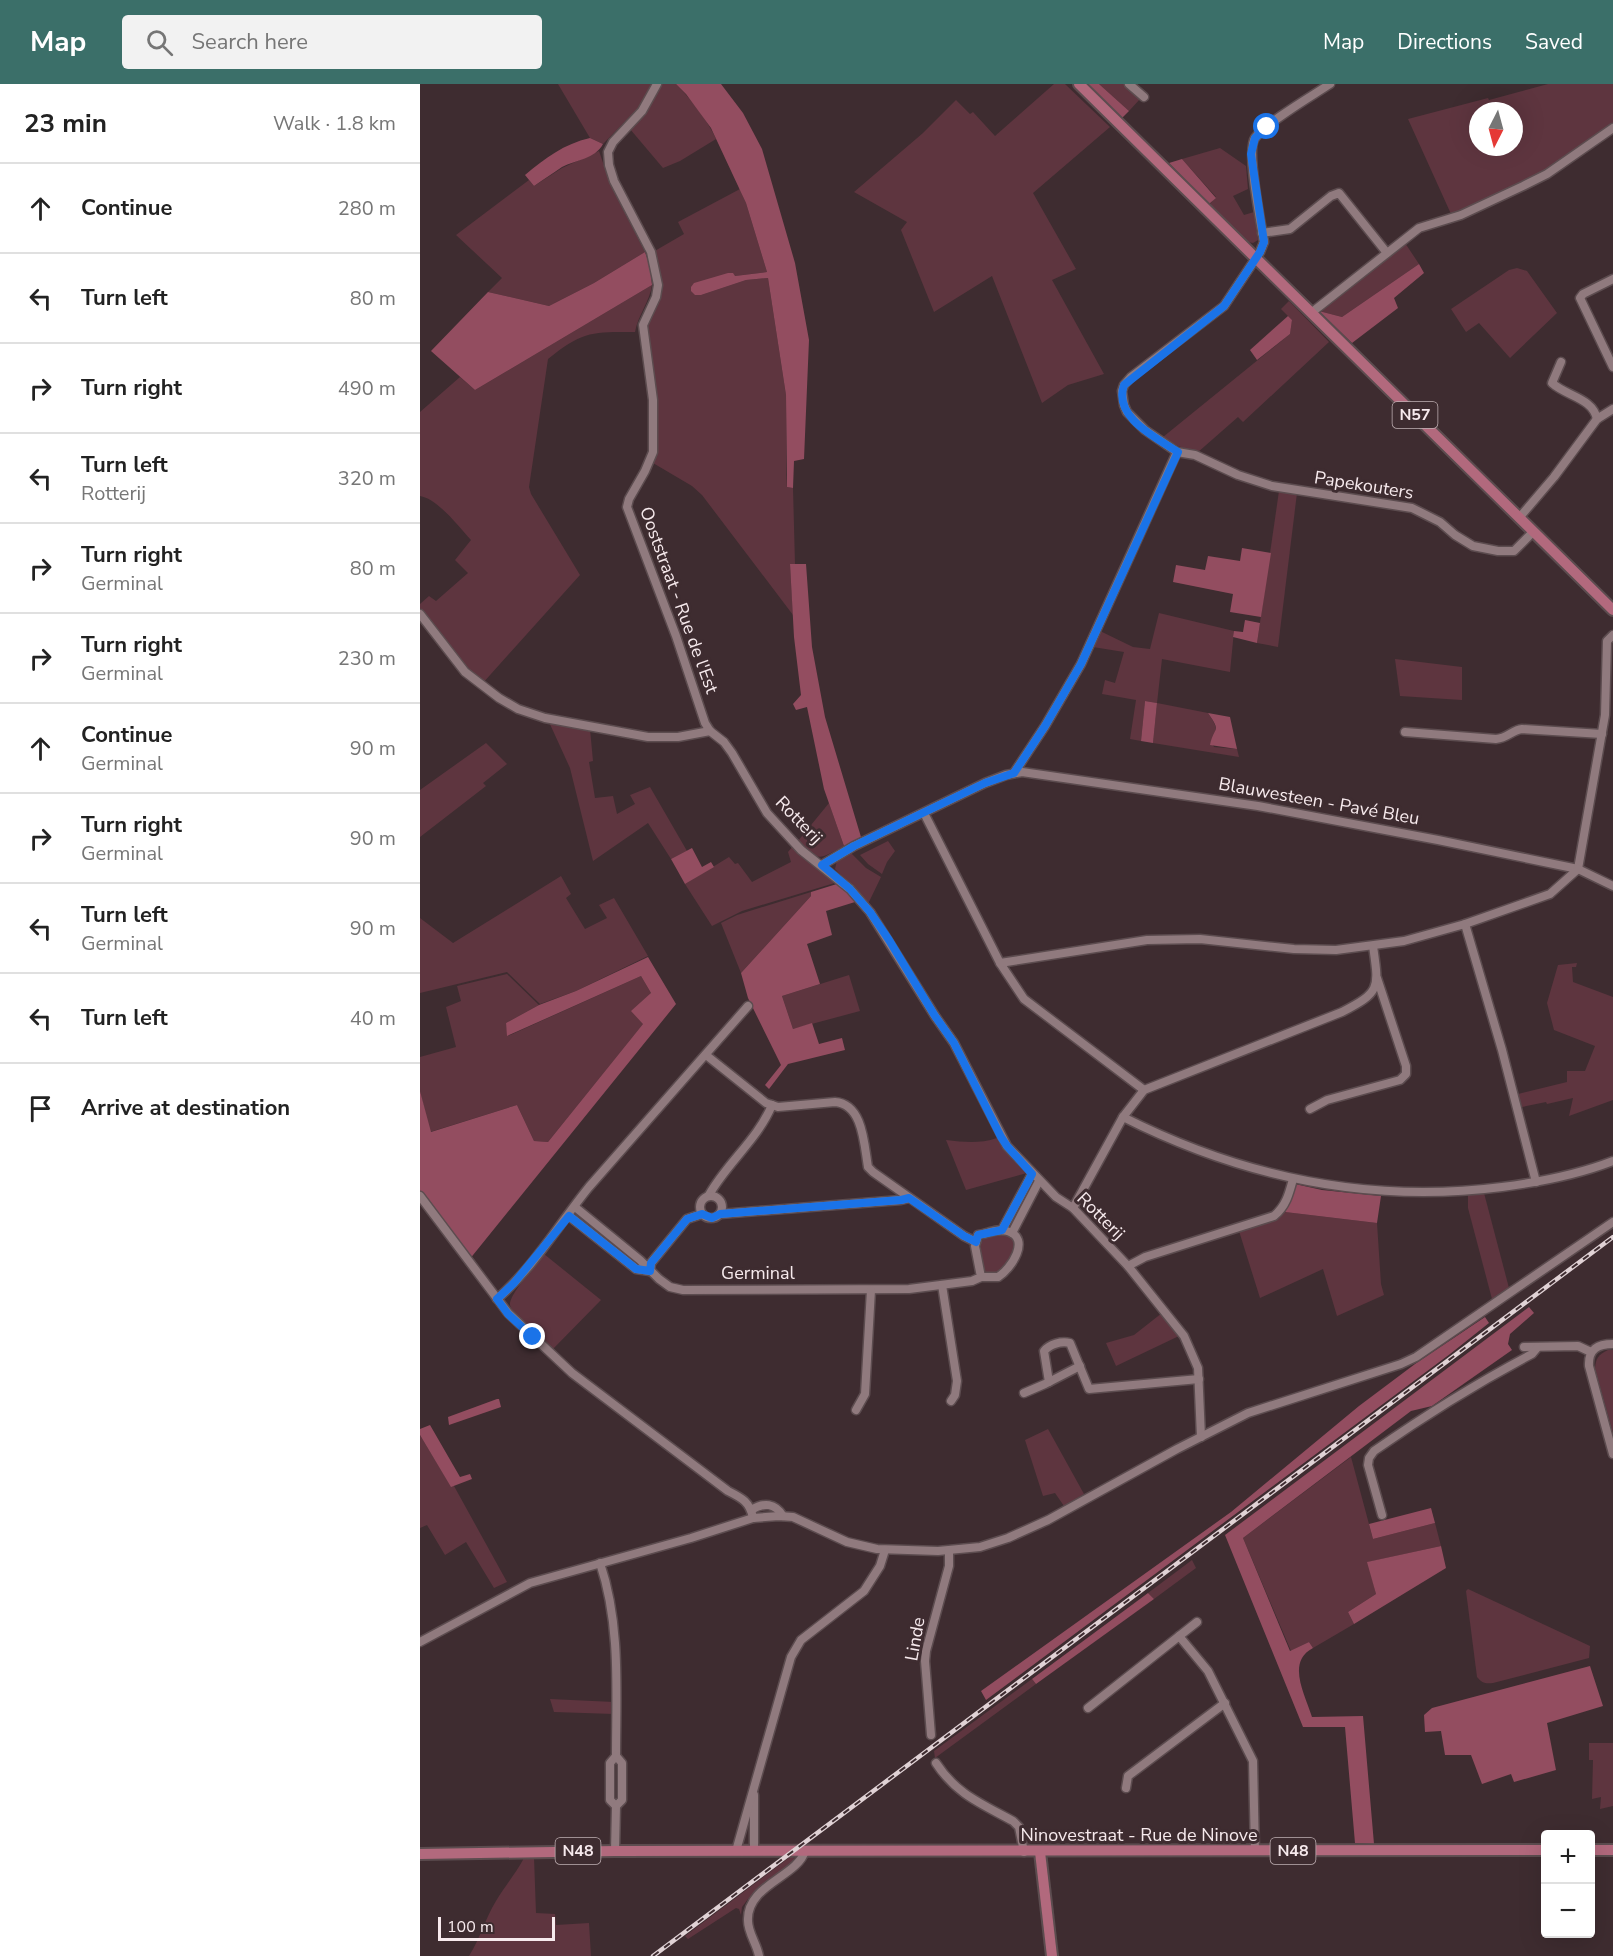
<!DOCTYPE html>
<html lang="en">
<head>
<meta charset="utf-8">
<style>
	body { margin:0; font-family:"Nunito Sans",sans-serif; background:#f2f2f2; color:#222 }
	.controls { position:absolute; right:18px; bottom:18px; display:grid; overflow:hidden; border-radius:6px; box-shadow:0 6px 24px #0002 }
	.controls button { width:54px; height:54px; display:grid; place-items:center; padding:0; border:0; border-bottom:2px solid #e0e0e0; background:#fff; color:#222; font:30px sans-serif }
	.compass { position:absolute; left:1049px; top:18px; width:54px; height:54px; border-radius:50%; background:#fff; box-shadow:0 6px 24px #0002; rotate:186deg }
	.scale { position:absolute; left:18px; bottom:15px; width:117px; box-sizing:border-box; padding-left:6px; border:3px solid #f7eaed; border-top:0; font-size:16px; line-height:21px; white-space:nowrap; color:#f7eaed; -webkit-text-stroke:4px #3e2c30; paint-order:stroke }
	.stop { position:absolute; width:18px; height:18px; margin:-14px; border:4px solid #1a73e8; border-radius:50%; background:#fff }
	.stop.end { background:#1a73e8; border-color:#fff; box-shadow:0 2px 6px #0008 }
	.list { margin:0; padding:0; list-style:none }
	h2 { display:flex; justify-content:space-between; align-items:center; height:78px; margin:0; padding:0 24px; font-size:26px }
	h2 small { font-size:20px; font-weight:400; color:#767676 }
	.list li { display:grid; grid-template-columns:39px 1fr auto; gap:18px; align-items:center; box-sizing:border-box; height:90px; padding:0 24px; border-top:2px solid #e0e0e0 }
	.list b { display:block; font-size:22px; white-space:nowrap }
	.list p { margin:0; font-size:20px; white-space:nowrap; color:#767676 }
	.list em { font-size:20px; font-style:normal; color:#767676 }
	.icon { flex:none; width:33px; height:33px; fill:none; stroke:currentColor; stroke-width:2; stroke-linecap:round; stroke-linejoin:round }
	.map { position:relative; flex:none; width:1193px; height:1872px; overflow:hidden }
	header { display:flex; align-items:center; gap:36px; box-sizing:border-box; height:84px; padding:0 30px; background:#3b6f69; color:#fff }
	header strong { font-size:28px }
	nav { display:flex; gap:33px; margin-inline-start:auto; font-size:21px }
	.search { width:420px; height:54px; background:#f2f2f2; display:flex; align-items:center; gap:15px; box-sizing:border-box; padding:0 21px; border-radius:6px; color:#767676; font-size:22px }
	main { display:flex }
	aside { flex:1; background:#fff }
	.map>svg:first-child { display:block }
	.green { fill:#5e353f; fill-rule:evenodd }
	.forest { fill:#934d60 }
	.lines { fill:none; stroke-linecap:round; stroke-linejoin:round }
	.minor-casing { stroke:#5c4c4f; stroke-width:11 }
	.major-casing { stroke:#5c4c4f; stroke-width:14 }
	.minor { stroke:#907a7e; stroke-width:8 }
	.major { stroke:#b2697d; stroke-width:10 }
	.rail-casing { stroke:#e0d2d5; stroke-width:4.5 }
	.rail { stroke:#3e2c30; stroke-width:2; stroke-dasharray:7; stroke-linecap:butt }
	.route { stroke:#1a73e8; stroke-width:8 }
	.labels { text-anchor:middle; dominant-baseline:central; stroke-width:6; stroke-linejoin:round; paint-order:stroke }
	.shield { fill:#3e2c30; stroke:#c0b1b4; stroke-width:1.5 }
	.shield-label { font-size:16px; font-weight:bold; fill:#f7eaed }
	.street-label { font-size:18px; fill:#f7eaed; stroke:#3e2c30 }
</style>
</head>
<body>
<header>
<strong>Map</strong>
<div class="search"><svg class="icon" aria-label="search" viewBox="0 0 24 24"><circle cx="10" cy="10" r="6"/><path d="M15 15l6 6"/></svg>Search here</div>
<nav><a>Map</a><a>Directions</a><a>Saved</a></nav>
</header>
<main>
<aside>
<h2>23 min<small>Walk · 1.8 km</small></h2>
<ul class="list">
<li><svg class="icon" aria-label="ahead" viewBox="0 0 24 24"><path d="M12 20V5M6 11l6-6 6 6"/></svg><div><b>Continue</b></div><em>280 m</em></li>
<li><svg class="icon" aria-label="left" viewBox="0 0 24 24"><path d="M17 20v-9H6M10 6l-5 5 5 5"/></svg><div><b>Turn left</b></div><em>80 m</em></li>
<li><svg class="icon" aria-label="right" viewBox="0 0 24 24"><path d="M7 20v-9h11M14 6l5 5-5 5"/></svg><div><b>Turn right</b></div><em>490 m</em></li>
<li><svg class="icon" aria-label="left" viewBox="0 0 24 24"><path d="M17 20v-9H6M10 6l-5 5 5 5"/></svg><div><b>Turn left</b><p>Rotterij</p></div><em>320 m</em></li>
<li><svg class="icon" aria-label="right" viewBox="0 0 24 24"><path d="M7 20v-9h11M14 6l5 5-5 5"/></svg><div><b>Turn right</b><p>Germinal</p></div><em>80 m</em></li>
<li><svg class="icon" aria-label="right" viewBox="0 0 24 24"><path d="M7 20v-9h11M14 6l5 5-5 5"/></svg><div><b>Turn right</b><p>Germinal</p></div><em>230 m</em></li>
<li><svg class="icon" aria-label="ahead" viewBox="0 0 24 24"><path d="M12 20V5M6 11l6-6 6 6"/></svg><div><b>Continue</b><p>Germinal</p></div><em>90 m</em></li>
<li><svg class="icon" aria-label="right" viewBox="0 0 24 24"><path d="M7 20v-9h11M14 6l5 5-5 5"/></svg><div><b>Turn right</b><p>Germinal</p></div><em>90 m</em></li>
<li><svg class="icon" aria-label="left" viewBox="0 0 24 24"><path d="M17 20v-9H6M10 6l-5 5 5 5"/></svg><div><b>Turn left</b><p>Germinal</p></div><em>90 m</em></li>
<li><svg class="icon" aria-label="left" viewBox="0 0 24 24"><path d="M17 20v-9H6M10 6l-5 5 5 5"/></svg><div><b>Turn left</b></div><em>40 m</em></li>
<li><svg class="icon" aria-label="arrive" viewBox="0 0 24 24"><path d="M6 21V4h12l-3 4 3 4H6"/></svg><div><b>Arrive at destination</b></div></li>
</ul>
</aside>
<div class="map">
<svg width="1193" height="1872" viewBox="0 0 1193 1872">
	<rect width="100%" height="100%" fill="#3e2c30"/>
	<g class="green">
		<polygon points="138,0 231,0 220,22 183,60 170,54"/>
		<path d="M240 0H256C270 14 288 37 296 55L260 77 243 84 210 45Z"/>
		<polygon points="634,0 645,0 690,43 613,109 656,185 632,196 684,290 648,301 622,319 572,192 514,228 481,146 487,138 434,108 503,49 536,16 550,30 553,28 575,52"/>
		<polygon points="679,0 704,0 720,15 709,27"/>
		<path d="M1128 0H1193V41L1135 83 1038 131 1031 130 988 35 1068 14 1069 16ZM1058 27H1094V63H1058Z"/>
		<polygon points="800,64 826,82 828,105 813,112 824,131 834,128 838,156 833,159 828,158 790,120 796,113 762,75"/>
		<polygon points="179,67 191,102 225,168 174,199 129,222 68,208 82,194 36,151 109,96 114,102 142,84"/>
		<polygon points="320,105 326,119 347,188 315,192 281,211 326,196 348,194 366,311 366,390 367,403 373,404 375,480 370,481 373,531 282,411 272,402 233,379 236,369 226,252 229,233 239,213 233,168 264,150 258,138"/>
		<polygon points="985,159 999,180 922,233 899,227"/>
		<polygon points="1097,184 1107,187 1137,229 1090,274 1059,239 1046,248 1031,225 1089,186"/>
		<path d="M232 201C230 217 218 231 215 248 171 248 163 247 128 275L109 403 111 410 160 491 62 600 40 581 0 524V520L9 512 16 517 48 489 35 476 51 456C39 443 18 415 0 412V328L40 293 55 306Z"/>
		<polygon points="869,217 909,258 823,338 818,333 777,369 758,362 743,353 870,250 872,236 861,225"/>
		<polygon points="859,407 877,409 858,563 837,559"/>
		<path d="M739 529 814 547 810 588 742 575 737 619 788 629C796 641 799 645 791 657L794 663 817 665 819 673 733 659 737 619 725 617 721 657 710 655 716 616 682 610 685 596 695 599 704 568 673 563 680 547 713 563 730 565Z"/>
		<polygon points="975,575 1042,583 1042,616 980,612"/>
		<polygon points="129,638 170,645 173,677 169,678 175,714 193,712 197,730 215,720 210,711 230,703 267,767 251,775 228,739 173,777 150,684"/>
		<polygon points="66,659 87,680 63,699 66,702 0,753 0,706"/>
		<path d="M409 719 424 762C398 776 399 778 378 757Z"/>
		<polygon points="468,757 475,767 467,778 462,790 448,780 440,771"/>
		<polygon points="373,762 418,798 322,827 292,842 265,800 309,773 315,780 318,779 332,798 371,778 368,768"/>
		<polygon points="431,769 446,784 461,793 448,820 415,785 417,776"/>
		<polygon points="141,792 151,810 146,814 165,845 187,834 179,821 194,814 228,872 156,907 120,920 87,888 0,909 0,834 33,859"/>
		<polygon points="391,808 391,812 321,889 301,839 317,831"/>
		<polygon points="1157,879 1156,883 1152,883 1153,898 1193,913 1193,1016 1149,1032 1153,1014 1127,1020 1126,1018 1102,1023 1098,1010 1147,998 1147,987 1165,987 1175,962 1134,946 1127,919 1138,881"/>
		<polygon points="87,890 119,921 86,939 88,952 221,892 231,909 224,939 128,1058 114,1057 97,1021 10,1048 0,1007 0,973 36,963 26,923 41,917 37,902"/>
		<polygon points="429,891 440,927 373,945 362,912"/>
		<path d="M577 1054 593 1076 604 1084 607 1089 546 1106 526 1056C544 1058 559 1060 577 1054Z"/>
		<polygon points="1064,1109 1089,1204 1072,1215 1048,1124 1048,1111"/>
		<polygon points="865,1128 957,1139 961,1200 964,1211 917,1232 903,1185 840,1214 819,1147 859,1134"/>
		<path d="M583 1149 593 1155C598 1171 584 1193 566 1188L563 1184 560 1159 565 1153Z"/>
		<path d="M124 1170 181 1216 132 1266C123 1258 92 1233 90 1221 89 1210 117 1180 124 1170Z"/>
		<polygon points="742,1229 759,1252 696,1282 686,1259 714,1251"/>
		<path d="M1188 1266H1193V1349L1175 1284C1176 1274 1178 1271 1188 1266Z"/>
		<polygon points="628,1345 664,1410 644,1422 635,1409 623,1412 605,1356"/>
		<polygon points="0,1351 31,1402 34,1402 87,1498 74,1504 46,1458 25,1471 7,1441 0,1444"/>
		<polygon points="931,1373 953,1455 1015,1439 1021,1462 948,1478 956,1510 928,1528 934,1540 893,1564 889,1558 871,1567 823,1454"/>
		<polygon points="772,1476 776,1484 734,1515 728,1509"/>
		<path d="M1048 1505 1170 1562 1169 1574 1073 1599C1065 1600 1062 1599 1057 1593L1046 1507Z"/>
		<polygon points="612,1595 616,1600 515,1674 514,1667"/>
		<polygon points="130,1615 194,1618 194,1630 134,1628"/>
		<polygon points="1169,1659 1193,1659 1193,1722 1180,1725 1181,1713 1172,1715 1173,1676 1169,1676"/>
		<polygon points="371,1772 375,1775 328,1815 322,1823 321,1831 319,1825 316,1824 268,1855 265,1852"/>
		<path d="M114 1773 116 1829 135 1830 136 1841 169 1839 171 1872H49C60 1855 65 1835 76 1817 85 1802 96 1789 104 1774Z"/>
	</g>
	<g class="forest">
		<polygon points="256,0 301,0 323,29 342,65 375,179 389,256 384,375 374,377 373,404 367,403 366,311 348,194 326,196 281,211 275,211 271,207 271,203 274,199 308,189 313,189 315,192 347,188 326,119 291,44 266,10"/>
		<polygon points="667,0 679,0 709,27 702,34"/>
		<path d="M170 54 183 60C175 75 156 76 142 83 133 89 123 96 114 102L105 91C125 74 144 60 170 54Z"/>
		<polygon points="762,75 796,114 789,120 749,79"/>
		<polygon points="225,168 230,182 232,201 55,306 11,267 68,208 129,222 174,199"/>
		<polygon points="999,180 1004,189 974,214 978,224 932,259 899,227 922,233"/>
		<polygon points="868,232 872,236 870,250 837,276 830,266"/>
		<polygon points="822,464 851,469 841,533 810,528 813,510 753,498 756,481 785,486 788,472 820,477"/>
		<polygon points="370,480 386,480 392,563 405,633 441,753 424,762 404,705 387,623 376,626 373,620 381,611 374,553"/>
		<polygon points="825,536 840,539 837,559 813,553 814,547 823,548"/>
		<polygon points="725,617 737,619 733,659 721,657"/>
		<path d="M788 629 810 633 817 665 790 661C794 642 802 649 788 629Z"/>
		<polygon points="272,764 282,783 291,778 294,783 265,800 251,775"/>
		<polygon points="420,799 435,818 406,827 412,851 387,860 400,900 362,912 373,945 392,939 399,960 422,954 425,966 368,980 349,1005 345,1001 361,981 328,914 321,889 391,812 391,808"/>
		<polygon points="228,873 256,920 49,1176 30,1146 0,1107 0,1007 11,1048 97,1021 114,1057 128,1058 223,940 211,927 231,909 221,892 87,952 86,939 119,921 156,907"/>
		<polygon points="875,1100 902,1106 961,1112 957,1139 865,1128"/>
		<path d="M1109 1223 1114 1229 1090 1250 1088 1260 1092 1266 1012 1322 991 1327 823 1454 870 1567 889 1558 893 1564C866 1578 885 1610 892 1633L943 1632 954 1760 935 1759 925 1643H883L805 1451Z"/>
		<polygon points="1065,1233 1069,1239 1030,1270 566,1616 561,1607 811,1428 939,1322 995,1280"/>
		<polygon points="77,1315 79,1315 81,1323 29,1341 28,1333"/>
		<polygon points="10,1341 40,1393 50,1390 52,1395 31,1403 0,1351 0,1345"/>
		<polygon points="1011,1424 1015,1439 953,1455 949,1440"/>
		<polygon points="1021,1462 1026,1484 934,1540 928,1528 956,1510 947,1478"/>
		<polygon points="728,1509 734,1515 616,1600 612,1595"/>
		<polygon points="1170,1582 1183,1622 1127,1639 1136,1686 1094,1698 1091,1690 1062,1700 1051,1671 1025,1671 1021,1647 1005,1648 1004,1631 1012,1624"/>
	</g>
	<g class="lines">
		<defs>
			<g id="minor">
				<polyline points="237,0 222,27 193,58 188,68 189,81 194,97 231,168 238,201 236,213 223,241 233,316 233,368 225,387 209,415 207,423 256,552 285,639 290,647 304,658 312,669 347,729 381,766 430,805 450,828 515,932 534,959 587,1062 636,1113 653,1124 708,1182 764,1252 778,1284 781,1353"/>
				<polyline points="709,0 724,13"/>
				<path d="M910 0C892 12 847 38 835 54 826 66 841 140 844 158L840 168 804 222 711 293 704 301 702 307 704 321 707 328 725 346 757 368 775 371 818 391 852 402 992 424 1020 438 1035 451 1053 462 1078 467H1094L1113 448"/>
				<polyline points="842,149 870,145 911,112 919,109 967,169"/>
				<polyline points="1193,195 1163,210 1160,214 1193,283"/>
				<polyline points="891,229 999,144 1041,131 1103,102 1127,90 1193,44"/>
				<path d="M1141 278 1132 299C1146 312 1173 314 1177 335"/>
				<polyline points="1099,434 1134,393 1177,335 1193,325"/>
				<polyline points="0,530 45,588 79,614 98,625 125,634 228,653 258,653 290,647"/>
				<path d="M985 648 1076 655C1088 654 1092 646 1102 645L1182 650"/>
				<polyline points="594,689 625,642 661,580 757,368"/>
				<polyline points="504,729 580,879 604,915 724,1006"/>
				<polyline points="402,781 434,762 565,699 586,691 602,688 838,722 1018,756 1158,785 1193,802"/>
				<polyline points="1158,785 1185,631 1187,557 1193,551"/>
				<polyline points="1045,840 1082,966 1116,1098"/>
				<polyline points="580,879 727,856 780,855 874,865 916,866 984,857 1045,840 1130,810 1158,785"/>
				<path d="M286 971 346 1019 358 1023 415 1018C443 1020 444 1060 448 1083L453 1088 544 1152 556 1158"/>
				<polyline points="890,1025 907,1016 980,996 986,990 986,982 957,894"/>
				<path d="M703 1033C822 1093 949 1120 1082 1103 1120 1098 1157 1091 1193 1077"/>
				<path d="M289 1111C307 1079 338 1055 352 1021"/>
				<circle cx="291" cy="1123" r="11"/>
				<path d="M0 1112 88 1229 152 1289 308 1407C322 1414 330 1418 333 1434"/>
				<path d="M155 1123 220 1176 239 1195 250 1203 263 1206 489 1205 552 1197 561 1193H578C591 1185 612 1154 587 1147 577 1144 567 1150 558 1151L555 1162 561 1193"/>
				<path d="M653 1124 703 1033 724 1006 922 928C961 908 959 904 953 862"/>
				<polyline points="300,1130 481,1116 489,1114"/>
				<polyline points="149,1132 216,1185 230,1187"/>
				<polyline points="582,1146 612,1090"/>
				<polyline points="592,1149 619,1097"/>
				<path d="M708 1182 725 1173 854 1132C866 1122 869 1110 873 1095"/>
				<polyline points="230,1187 231,1179 267,1135 282,1130"/>
				<polyline points="522,1201 537,1297 535,1311 531,1317"/>
				<path d="M77 1215C114 1183 139 1140 169 1103L328 922"/>
				<path d="M1193 1260C1178 1260 1168 1265 1169 1282L1193 1370"/>
				<polyline points="1104,1263 1158,1262 1171,1268"/>
				<path d="M629 1298 624 1267C630 1260 641 1257 650 1259L669 1305 779 1295"/>
				<polyline points="604,1309 625,1300 660,1282"/>
				<polyline points="436,1326 445,1310 451,1206"/>
				<path d="M331 1426C344 1418 355 1419 363 1432"/>
				<path d="M962 1431 948 1381 949 1374 954 1367C1007 1330 1055 1300 1112 1270L1117 1264"/>
				<path d="M180 1479C201 1541 196 1608 196 1672L190 1679V1716L196 1722 195 1767"/>
				<polyline points="759,1552 788,1587 833,1677 835,1767"/>
				<polyline points="0,1558 110,1499 271,1454 333,1434 359,1432 373,1433 427,1458 457,1465 518,1467 560,1463 588,1454 628,1436 757,1365 828,1329 981,1280 996,1273 1193,1138"/>
				<polyline points="668,1624 777,1538"/>
				<polyline points="511,1651 505,1577 506,1567 529,1482 529,1467"/>
				<polyline points="196,1672 202,1679 202,1716 196,1722"/>
				<path d="M516 1679C536 1710 562 1720 593 1737L599 1743 604 1768"/>
				<polyline points="706,1704 708,1692 805,1619"/>
				<polyline points="334,1711 334,1767"/>
				<polyline points="316,1767 371,1573 381,1556 444,1507 460,1482 465,1466"/>
				<path d="M339 1872C337 1860 328 1849 328 1837 326 1801 377 1793 385 1767"/>
			</g>
			<g id="major">
				<polyline points="659,0 1193,526"/>
				<polyline points="1170,1766 1193,1766"/>
				<polyline points="620,1768 632,1872"/>
				<polyline points="0,1770 195,1767 1126,1766"/>
			</g>
		</defs>
		<use href="#minor" class="minor-casing"/>
		<use href="#major" class="major-casing"/>
		<use href="#minor" class="minor"/>
		<use href="#major" class="major"/>
		<defs>
			<polyline id="rail" points="233,1872 1193,1153"/>
		</defs>
		<use href="#rail" class="rail-casing"/>
		<use href="#rail" class="rail"/>
	</g>
	<g class="lines">
		<path class="route" d="M113 1253 88 1230 77 1215 94 1199 149 1132 216 1185 230 1187 231 1179 267 1135 282 1130 292 1134 300 1130 481 1116 489 1114 544 1152 556 1158 558 1151 582 1146 612 1090 587 1062 581 1053 534 959 515 932 469 856 450 828 430 805 402 781 434 762 565 699 594 689 625 642 661 580 758 368C735 353 693 333 704 301L804 222 840 168 844 158 831 70 835 54 847 43"/>
	</g>
	<g class="labels">
		<g class="shield">
			<rect x="972.5" y="318" width="45" height="26" rx="4.5"/>
			<rect x="135.5" y="1754" width="45" height="26" rx="4.5"/>
			<rect x="850.5" y="1754" width="45" height="26" rx="4.5"/>
		</g>
		<g class="shield-label">
			<text x="995" y="331">N57</text>
			<text x="158" y="1767">N48</text>
			<text x="873" y="1767">N48</text>
		</g>
		<g class="street-label">
			<text transform="translate(944 401) rotate(9)">Papekouters</text>
			<text transform="translate(259 516) rotate(70)">Ooststraat - Rue de l'Est</text>
			<text transform="translate(899 717) rotate(10)">Blauwesteen - Pavé Bleu</text>
			<text transform="translate(379 736) rotate(46)">Rotterij</text>
			<text transform="translate(681 1132) rotate(45)">Rotterij</text>
			<text x="338" y="1189">Germinal</text>
			<text transform="translate(495 1555) rotate(-80)">Linde</text>
			<text x="719" y="1751">Ninovestraat - Rue de Ninove</text>
		</g>
	</g>
</svg>
<div class="controls">
<button>+</button>
<button>−</button>
</div>
<svg class="compass" viewBox="-18 -18 36 36"><path d="M0-13l5 13h-10z" fill="#e53935"/><path d="M0 13l5-13h-10z" fill="#767676"/></svg>
<div class="scale">100 m</div>
<div class="stop" style="left:847px;top:43px"></div>
<div class="stop end" style="left:113px;top:1253px"></div>
</div>
</main>
</body>
</html>
